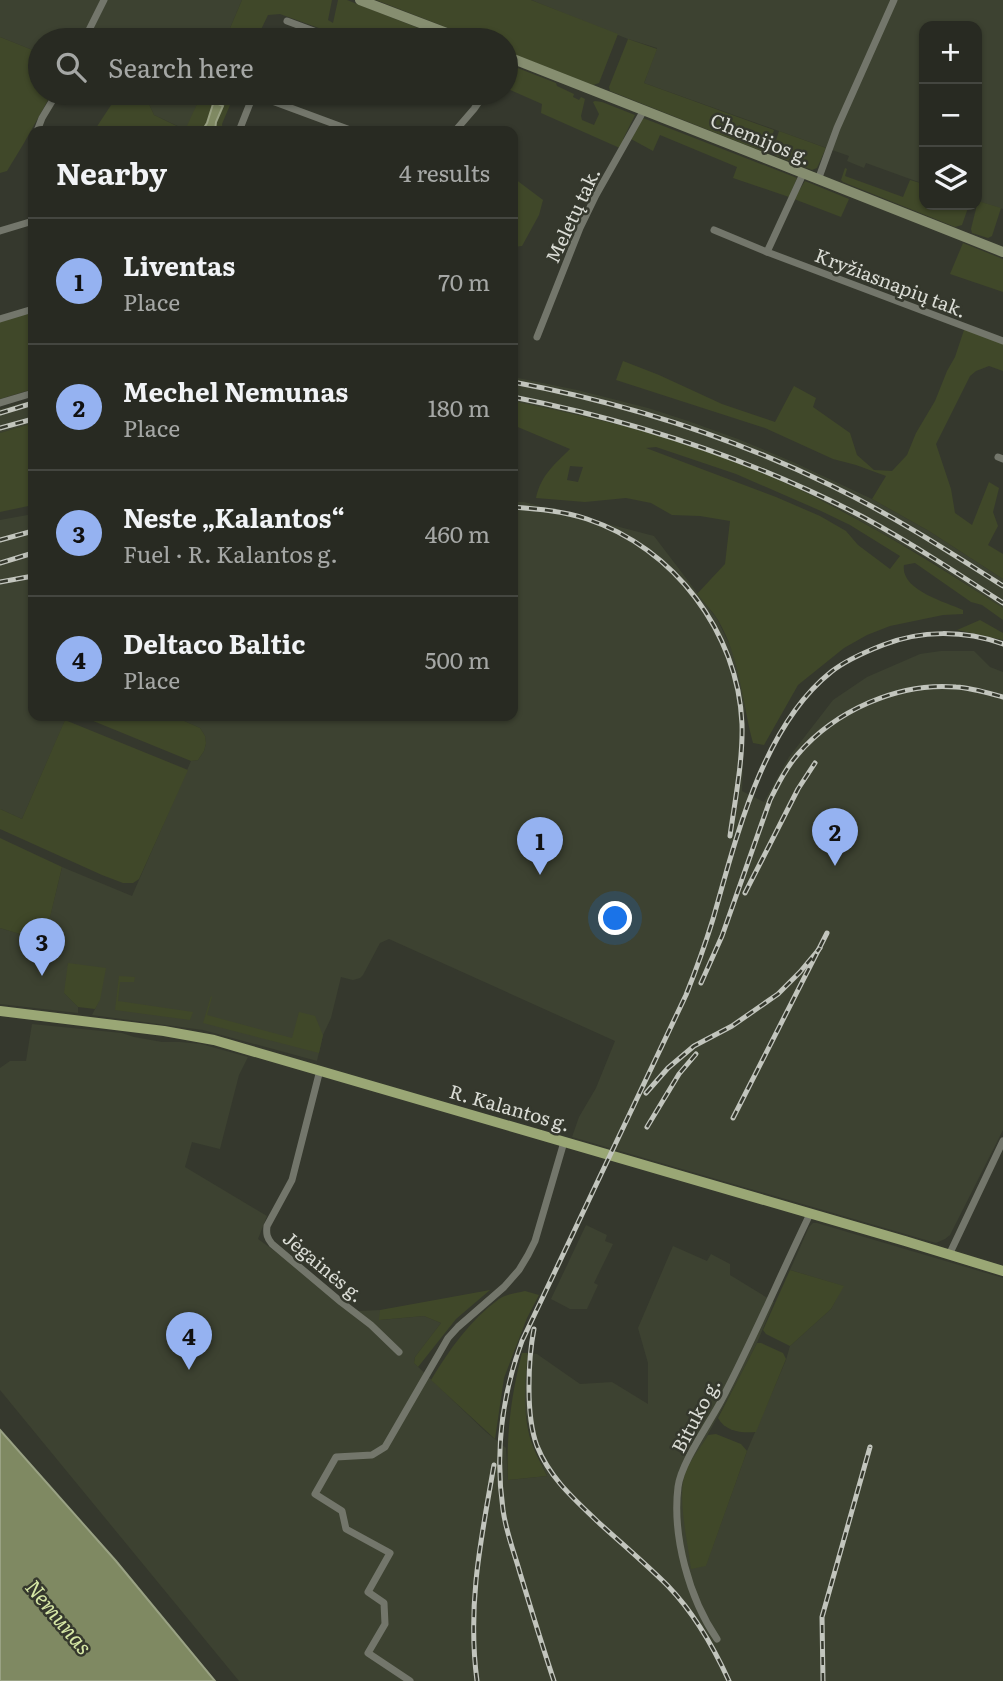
<!DOCTYPE html>
<html lang="en">
<head>
<meta charset="utf-8">
<style>
	body { margin:0; font-family:Literata,serif; background:#34362f; color:#f1f3f6 }
	.controls { position:absolute; right:21px; top:21px; display:grid; overflow:hidden; border-radius:14px; box-shadow:0 2px 5px #0004 }
	.controls button { width:63px; height:63px; display:grid; place-items:center; padding:0; border:0; border-bottom:2px solid #444640; background:#282a22; color:#f1f3f6; font:35px sans-serif }
	.you { position:absolute; left:616px; top:919px; width:24px; height:24px; margin:-18px; border:5px solid #fff; border-radius:50%; background:#1a73e8; box-shadow:0 0 0 10px #1a73e833 }
	.badge { display:grid; place-items:center; width:46px; height:46px; border-radius:50%; background:#95b2f1; color:#111; font-size:23px; font-weight:700 }
	.pin { position:absolute; translate:-50% -58px; filter:drop-shadow(0 2px 4px #0008) }
	.pin::after { content:''; position:absolute; top:37px; width:24px; height:21px; background:inherit; clip-path:polygon(0 0,100% 0,50% 100%) }
	.list { margin:0; padding:0; list-style:none }
	h2 { display:flex; justify-content:space-between; align-items:center; height:91px; margin:0; padding:0 28px; font-size:30px }
	h2 small { font-size:23px; font-weight:400; color:#a5a7a5 }
	.list li { display:grid; grid-template-columns:46px 1fr auto; gap:21px; align-items:center; box-sizing:border-box; height:126px; padding:0 28px; border-top:2px solid #444640 }
	.list b { display:block; font-size:26px; white-space:nowrap }
	.list p { margin:0; font-size:23px; white-space:nowrap; color:#a5a7a5 }
	.list em { font-size:23px; font-style:normal; color:#a5a7a5 }
	.icon { flex:none; width:38px; height:38px; fill:none; stroke:currentColor; stroke-width:2; stroke-linecap:round; stroke-linejoin:round }
	.map { position:relative; flex:none; width:1003px; height:1681px; overflow:hidden }
	.search { position:absolute; background:#282a22; box-shadow:0 2px 5px #0004; left:28px; top:28px; width:490px; height:77px; display:flex; align-items:center; gap:18px; box-sizing:border-box; padding:0 24px; border-radius:38px; color:#a5a7a5; font-size:26px }
	.panel { position:absolute; background:#282a22; box-shadow:0 2px 5px #0004; left:28px; top:126px; width:490px; height:595px; border-radius:14px }
	.map>svg:first-child { display:block }
	.built { fill:#3d4231 }
	.green { fill:#404829; fill-rule:evenodd }
	.water { fill:#7f8962; stroke:#9aa284; stroke-width:2 }
	.lines { fill:none; stroke-linecap:round; stroke-linejoin:round }
	.street { stroke:#73766b; stroke-width:7 }
	.secondary { stroke:#868e70; stroke-width:10 }
	.primary { stroke:#9aa775; stroke-width:10 }
	.rail-casing { stroke:#c2c5bd; stroke-width:5 }
	.rail { stroke:#35382d; stroke-width:2.5; stroke-dasharray:8; stroke-linecap:butt }
	.labels { text-anchor:middle; dominant-baseline:central; stroke-width:5; stroke-linejoin:round; paint-order:stroke }
	.street-label { font-size:19px; fill:#dadcd5; stroke:#35382d }
	.water-label { font-size:21px; font-style:italic; fill:#d6e7a5; stroke:#35382d }
</style>
</head>
<body>
<div class="map">
<svg width="1003" height="1681" viewBox="0 0 1003 1681">
	<rect width="100%" height="100%" fill="#35382d"/>
	<g class="built">
		<polygon points="0,0 242,0 225,40 40,40 40,53 0,37"/>
		<polygon points="531,0 1003,0 1003,209 977,201 977,26 924,26 924,184 866,163 864,168 847,161 849,156 644,83 657,48 628,39"/>
		<polygon points="128,93 202,93 186,130 154,115 148,102"/>
		<polygon points="513,377 577,390 648,408 688,421 738,439 793,462 872,499 929,531 1003,579 1003,608 926,558 836,507 738,462 647,431 612,422 513,401"/>
		<polygon points="33,400 33,423 0,433 0,409"/>
		<polygon points="513,502 524,502 654,536 717,619 733,652 742,687 745,709 742,791 764,802 789,757 833,700 867,677 920,654 941,651 974,651 990,667 1003,672 1003,1130 950,1235 945,1239 936,1243 572,1137 579,1117 596,1088 615,1041 389,939 380,943 363,975 360,978 353,980 341,977 331,1018 323,1035 317,1061 203,1030 92,1015 100,999 64,993 78,1007 78,1013 0,1004 0,928 34,938 40,958 62,867 132,896 191,761 198,760 204,751 206,743 205,736 200,728 173,716 513,716"/>
		<polygon points="33,514 33,716 67,716 22,819 0,809 0,520"/>
		<polygon points="32,1024 122,1033 134,1037 162,1042 180,1042 201,1044 248,1057 239,1075 220,1149 192,1142 185,1167 267,1216 258,1239 358,1311 380,1310 380,1320 424,1316 441,1323 415,1357 414,1363 486,1432 506,1448 508,1480 547,1476 532,1441 525,1411 524,1394 528,1353 537,1354 580,1384 612,1382 648,1404 648,1363 638,1328 673,1246 707,1261 711,1254 730,1264 730,1275 774,1302 757,1343 734,1387 686,1474 706,1565 747,1451 786,1360 790,1346 831,1309 843,1286 790,1270 809,1227 813,1223 817,1223 1003,1278 1003,1681 239,1681 0,1390 0,1068 10,1061 26,1061"/>
		<polygon points="586,1225 607,1235 605,1241 613,1244 594,1283 598,1285 587,1309 570,1309 551,1299"/>
	</g>
	<g class="green">
		<polygon points="242,0 332,0 328,20 333,23 338,0 347,0 449,40 352,40 280,14 268,15 256,40 225,40"/>
		<polygon points="376,0 531,0 618,34 599,83 593,85 506,51 506,40 479,40"/>
		<polygon points="0,37 40,53 40,93 52,93 24,143 7,171 0,173"/>
		<polygon points="628,39 657,49 644,83 774,130 767,151 764,152 610,91 609,87"/>
		<polygon points="510,65 556,83 557,86 574,94 573,97 579,100 581,97 585,99 581,116 582,120 594,125 599,114 593,102 595,101 602,102 635,115 623,139 626,142 622,149 541,113 542,104 506,88 506,70"/>
		<polygon points="119,93 128,93 148,102 154,115 185,130 202,93 212,93 215,97 207,123 202,131 94,131"/>
		<polygon points="230,93 235,93 222,124 223,131 215,131 216,122"/>
		<polygon points="643,118 797,178 789,197 733,178 737,167 660,135 653,151 631,139"/>
		<polygon points="779,131 826,148 817,168 812,170 776,156 772,153"/>
		<polygon points="845,168 847,169 845,176 903,197 910,180 924,184 924,205 969,205 962,225 955,227 843,182 841,180"/>
		<polygon points="515,179 543,200 539,215 522,246 513,247 513,184"/>
		<polygon points="805,181 849,199 841,217 794,199"/>
		<polygon points="978,201 1001,208 992,236 988,238 972,233 971,229"/>
		<polygon points="963,243 1003,259 1003,292 950,274"/>
		<polygon points="33,311 33,389 0,399 0,322"/>
		<polygon points="965,327 1003,341 1003,371 989,366 976,371 970,376 936,444 951,489 955,513 972,525 989,482 999,488 993,512 998,526 988,545 1003,554 1003,579 929,531 872,499 886,476 856,465 833,459 765,428 616,380 623,361 659,375 722,404 775,422 794,386 816,398 813,407 850,433 857,455 874,470 892,471 907,455 916,433 935,401 947,371 955,357"/>
		<path d="M513 401C589 417 666 433 738 463 832 500 918 553 1003 608V620L982 605 971 602 915 563 904 565C900 590 945 602 963 610V614L943 615 890 626 867 635 844 648 798 685 764 745 753 743C742 701 740 658 718 620 712 611 704 602 697 594L725 564 730 521 700 516 672 515 651 503 626 498 585 502 536 498C541 475 554 465 570 449L513 425ZM656 447 736 474 821 511 850 525 900 556 890 569 858 545 846 531 820 516 776 497 646 448ZM570 466 583 467 578 482 567 480Z"/>
		<polygon points="33,423 33,505 0,512 0,433"/>
		<polygon points="980,620 1003,633 1003,640 957,630"/>
		<polygon points="81,716 173,716 200,728 205,736 206,743 204,751 198,760 191,761"/>
		<polygon points="65,720 188,770 139,879 133,883 123,883 102,875 0,829 0,809 22,819"/>
		<polygon points="0,838 62,867 40,959 26,956 33,938 0,928"/>
		<polygon points="68,963 106,968 100,1000 95,1009 78,1007 64,993"/>
		<polygon points="119,976 135,977 134,982 120,982 118,1001 193,1012 190,1020 115,1010"/>
		<polygon points="211,996 212,997 207,1015 292,1038 299,1012 315,1016 323,1035 319,1053 203,1023"/>
		<polygon points="790,1270 844,1286 831,1309 790,1346 766,1334 763,1330"/>
		<polygon points="490,1290 456,1319 418,1367 414,1363 415,1357 441,1323 424,1316 379,1320 380,1310"/>
		<path d="M525 1291 539 1295 527 1318 504 1378 495 1439 431 1380C449 1350 470 1320 499 1299 506 1294 517 1293 525 1291Z"/>
		<path d="M757 1343H761L783 1353 786 1359 756 1432C741 1433 726 1432 718 1418Z"/>
		<path d="M522 1353H528C525 1383 522 1411 531 1441 535 1453 542 1465 547 1476L508 1480C506 1437 511 1395 522 1353Z"/>
		<path d="M716 1434 741 1444 747 1451 706 1566 691 1569C688 1543 677 1498 685 1474 690 1460 701 1447 708 1435Z"/>
	</g>
	<g class="water">
		<polygon points="216,103 223,106 216,122 215,131 202,131 207,123 213,104"/>
		<polygon points="0,1430 116,1561 215,1681 0,1681"/>
	</g>
	<g class="lines">
		<g class="street">
			<polyline points="287,21 338,40"/>
			<polyline points="84,40 104,0"/>
			<polyline points="253,94 353,131"/>
			<polyline points="37,131 42,118 57,93"/>
			<polyline points="239,131 254,93"/>
			<polyline points="455,131 474,109 485,93"/>
			<polyline points="33,150 32,173 33,180"/>
			<polyline points="803,174 767,252 1003,341"/>
			<polyline points="818,180 837,128 894,0"/>
			<polyline points="714,230 767,252"/>
			<polyline points="0,231 33,221"/>
			<polyline points="0,319 33,309"/>
			<polyline points="537,337 580,228 596,195 644,110"/>
			<polyline points="0,403 33,393"/>
			<polyline points="998,457 1003,459"/>
			<path d="M320 1070 292 1180 267 1226C266 1234 267 1238 272 1244L341 1302 371 1325 399 1352"/>
			<polyline points="949,1255 1003,1141"/>
			<path d="M717 1639C689 1598 672 1536 678 1487 681 1463 709 1424 721 1401 753 1340 780 1276 810 1214"/>
			<polyline points="410,1681 368,1653 385,1624 384,1603 368,1592 390,1553 346,1529 342,1511 315,1494 336,1457 372,1455 385,1447 448,1338 458,1327 504,1287 519,1270 528,1255 535,1241 564,1142"/>
		</g>
		<g class="secondary">
			<polyline points="360,0 465,40"/>
			<polyline points="506,56 1003,252"/>
		</g>
		<polyline class="primary" points="0,1011 164,1031 214,1040 905,1241 1003,1271"/>
		<defs>
			<g id="rail">
				<path d="M513 382C625 403 730 436 832 486 892 515 948 551 1003 586"/>
				<path d="M513 397C635 421 752 459 863 517 911 543 957 573 1003 603"/>
				<polyline points="0,413 33,403"/>
				<polyline points="0,428 33,419"/>
				<path d="M513 507C538 509 563 511 587 519 674 548 738 632 742 724 743 761 735 800 730 836"/>
				<polyline points="0,540 33,531"/>
				<polyline points="0,563 33,553"/>
				<polyline points="0,582 33,576"/>
				<polyline points="745,893 798,789 815,763"/>
				<path d="M701 983 722 936 770 800C778 784 786 768 798 754 835 711 898 682 956 687 972 688 988 693 1003 697"/>
				<polyline points="646,1093 668,1068 694,1046 732,1026 778,994 800,972 820,948"/>
				<polyline points="733,1118 827,933"/>
				<polyline points="647,1127 679,1074 696,1054"/>
				<path d="M534 1329C530 1349 529 1368 529 1388 529 1408 530 1427 537 1446 550 1478 573 1498 597 1521 621 1543 646 1564 668 1586 694 1613 714 1648 729 1681"/>
				<path d="M477 1681C467 1605 481 1539 494 1465"/>
				<path d="M554 1681C542 1645 531 1609 520 1573 514 1552 506 1532 503 1510 495 1453 502 1395 522 1341L686 995C696 970 705 945 713 919 736 839 762 727 831 672 846 660 865 652 883 645 921 630 964 630 1003 644"/>
				<polyline points="823,1681 822,1617 870,1447"/>
			</g>
		</defs>
		<use href="#rail" class="rail-casing"/>
		<use href="#rail" class="rail"/>
	</g>
	<g class="labels">
		<g class="street-label">
			<text transform="translate(761 138) rotate(22)">Chemijos g.</text>
			<text transform="translate(572 215) rotate(-65)">Meletų tak.</text>
			<text transform="translate(891 282) rotate(21)">Kryžiasnapių tak.</text>
			<text transform="translate(510 1107) rotate(16)">R. Kalantos g.</text>
			<text transform="translate(324 1266) rotate(40)">Jėgainės g.</text>
			<text transform="translate(695 1415) rotate(-62)">Bituko g.</text>
		</g>
		<g class="water-label">
			<text transform="translate(60 1616) rotate(50)">Nemunas</text>
		</g>
	</g>
</svg>
<div class="controls">
<button>+</button>
<button>−</button>
<button><svg class="icon" aria-label="layers" viewBox="0 0 24 24"><path d="M12 4l9 5-9 5-9-5zM3 14l9 5 9-5"/></svg></button>
</div>
<div class="you"></div>
<div class="pin badge" style="left:540px;top:875px">1</div>
<div class="pin badge" style="left:835px;top:866px">2</div>
<div class="pin badge" style="left:42px;top:976px">3</div>
<div class="pin badge" style="left:189px;top:1370px">4</div>
<div class="search"><svg class="icon" aria-label="search" viewBox="0 0 24 24"><circle cx="10" cy="10" r="6"/><path d="M15 15l6 6"/></svg>Search here</div>
<section class="panel">
<h2>Nearby<small>4 results</small></h2>
<ul class="list">
<li><span class="badge">1</span><div><b>Liventas</b><p>Place</p></div><em>70 m</em></li>
<li><span class="badge">2</span><div><b>Mechel Nemunas</b><p>Place</p></div><em>180 m</em></li>
<li><span class="badge">3</span><div><b>Neste „Kalantos“</b><p>Fuel · R. Kalantos g.</p></div><em>460 m</em></li>
<li><span class="badge">4</span><div><b>Deltaco Baltic</b><p>Place</p></div><em>500 m</em></li>
</ul>
</section>
</div>
</body>
</html>
